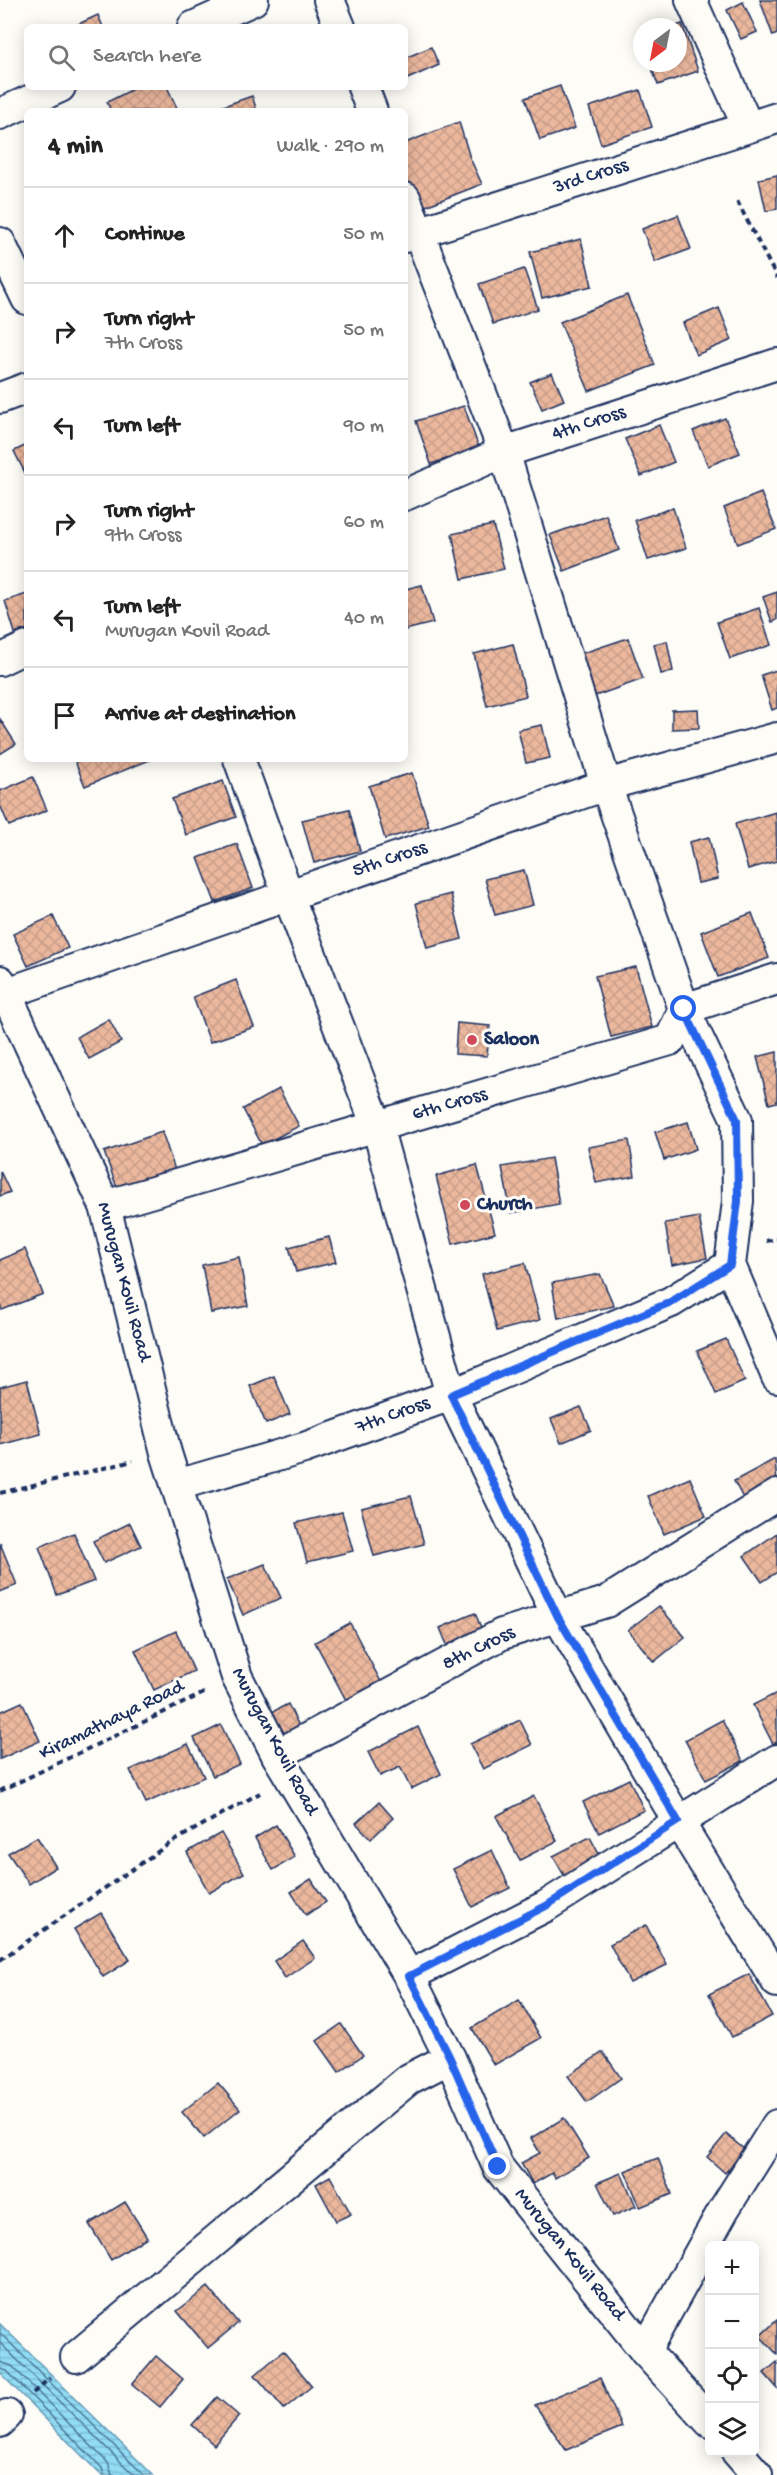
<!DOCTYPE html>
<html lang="en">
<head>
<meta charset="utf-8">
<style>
	body { margin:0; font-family:"Gochi Hand",sans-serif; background:#f6f6f6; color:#222 }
	.controls { position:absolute; right:18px; bottom:18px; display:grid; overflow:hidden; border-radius:9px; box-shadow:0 3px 15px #0003 }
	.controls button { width:54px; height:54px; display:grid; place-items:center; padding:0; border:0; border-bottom:2px solid #e0e0e0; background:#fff; color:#222; font:30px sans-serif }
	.compass { position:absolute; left:633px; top:18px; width:54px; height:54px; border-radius:50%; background:#fff; box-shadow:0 3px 15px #0003; rotate:212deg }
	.stop { position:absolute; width:18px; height:18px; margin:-14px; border:4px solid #2563eb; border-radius:50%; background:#fff }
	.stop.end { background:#2563eb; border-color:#fff; box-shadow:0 2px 6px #0008 }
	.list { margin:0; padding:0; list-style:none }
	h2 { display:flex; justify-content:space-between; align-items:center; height:78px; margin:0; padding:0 24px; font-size:26px }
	h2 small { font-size:20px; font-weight:400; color:#767676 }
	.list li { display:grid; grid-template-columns:39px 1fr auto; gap:18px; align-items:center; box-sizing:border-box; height:96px; padding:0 24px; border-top:2px solid #e0e0e0 }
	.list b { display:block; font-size:22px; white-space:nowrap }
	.list p { margin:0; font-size:20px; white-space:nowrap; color:#767676 }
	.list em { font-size:20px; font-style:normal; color:#767676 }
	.icon { flex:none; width:33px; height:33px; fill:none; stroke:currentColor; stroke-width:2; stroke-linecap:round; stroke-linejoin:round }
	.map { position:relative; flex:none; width:777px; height:2475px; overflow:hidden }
	.search { position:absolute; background:#fff; box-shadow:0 3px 15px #0003; left:24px; top:24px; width:384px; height:66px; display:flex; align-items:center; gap:15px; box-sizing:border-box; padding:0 21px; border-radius:9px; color:#767676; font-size:22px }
	.panel { position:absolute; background:#fff; box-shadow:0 3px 15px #0003; left:24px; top:108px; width:384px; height:654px; border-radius:9px }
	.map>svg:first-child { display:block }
	.water { fill:url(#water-rules); stroke:#6297b7; stroke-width:1.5 }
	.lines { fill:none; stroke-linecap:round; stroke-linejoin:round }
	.shore { stroke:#4b759a; stroke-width:1.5 }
	.building { fill:url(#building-cross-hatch); stroke:#1b2f5e; stroke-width:1.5 }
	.minor-casing { stroke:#1b2f5e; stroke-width:34 }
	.path { stroke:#1b2f5e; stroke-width:4; stroke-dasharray:6 4.5; stroke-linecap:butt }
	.minor { stroke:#fdfcf7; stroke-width:30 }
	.route { stroke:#2563eb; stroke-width:8 }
	.poi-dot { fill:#d1495b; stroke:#fdfcf7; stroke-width:2 }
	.labels { text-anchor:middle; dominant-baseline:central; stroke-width:6; stroke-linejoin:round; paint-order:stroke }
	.street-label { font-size:20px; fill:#1b2f5e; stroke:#fdfcf7 }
	.poi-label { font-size:20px; font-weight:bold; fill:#1b2f5e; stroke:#fdfcf7; text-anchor:start }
</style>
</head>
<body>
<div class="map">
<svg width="777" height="2475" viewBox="0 0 777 2475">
	<defs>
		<pattern id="water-rules" width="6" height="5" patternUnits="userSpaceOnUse" patternTransform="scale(1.5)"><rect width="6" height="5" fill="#92ddf3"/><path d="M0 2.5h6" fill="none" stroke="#7dbed3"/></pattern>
		<pattern id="building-cross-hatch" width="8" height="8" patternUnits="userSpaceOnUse" patternTransform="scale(1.5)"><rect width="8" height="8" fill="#ebb89d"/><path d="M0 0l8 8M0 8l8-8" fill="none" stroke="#c99e8a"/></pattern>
	</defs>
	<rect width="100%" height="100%" fill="#fdfcf7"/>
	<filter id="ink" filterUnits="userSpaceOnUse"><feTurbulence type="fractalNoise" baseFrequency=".0167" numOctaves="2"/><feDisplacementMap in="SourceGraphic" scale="12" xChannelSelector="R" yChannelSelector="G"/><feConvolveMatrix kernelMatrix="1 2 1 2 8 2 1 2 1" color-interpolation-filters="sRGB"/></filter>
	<g filter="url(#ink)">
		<polygon class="water" points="0,2324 153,2475 101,2475 0,2373"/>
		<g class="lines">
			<g class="shore">
				<polyline points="0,2333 144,2475"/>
				<polyline points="0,2343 134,2475"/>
				<polyline points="0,2362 12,2366 108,2463 112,2475"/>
				<polyline points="0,2369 7,2371 102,2468 104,2475"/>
			</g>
		</g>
		<g class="building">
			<polygon points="760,0 777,0 777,34 773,36"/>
			<polygon points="743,2 757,32 741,39 727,10"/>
			<polygon points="98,15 103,27 72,27"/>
			<polygon points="682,24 698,71 658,85 650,63 678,63 678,27 673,27"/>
			<polygon points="431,47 439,65 405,80 405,58"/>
			<polygon points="560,86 575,128 540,140 525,98"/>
			<polygon points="137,87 167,87 177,108 171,111 111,111 107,102"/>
			<polygon points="640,90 652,127 601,144 589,107"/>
			<polygon points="252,96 257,111 212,111 212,110"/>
			<polygon points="459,122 470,158 482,184 418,209 405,181 405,143"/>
			<polygon points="777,175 777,209 766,211 759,179"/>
			<polygon points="678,215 691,249 655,262 642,229"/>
			<polygon points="581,239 592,286 542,298 530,252"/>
			<polygon points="524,269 538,309 493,324 479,284"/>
			<polygon points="627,295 655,365 589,391 560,322"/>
			<polygon points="719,308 732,340 696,355 683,323"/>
			<polygon points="552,373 564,400 542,409 530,382"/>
			<polygon points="464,406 479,448 431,464 416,421"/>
			<polygon points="725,418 740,453 708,466 693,431"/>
			<polygon points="659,425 674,462 641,476 625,439"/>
			<polygon points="27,445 27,477 14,451"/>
			<polygon points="761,493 776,529 738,544 724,508"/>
			<polygon points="673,508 686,548 648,560 635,520"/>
			<polygon points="606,515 619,550 564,571 550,535"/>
			<polygon points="493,525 504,569 462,579 452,534"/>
			<polygon points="422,585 433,623 405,630 405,589"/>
			<polygon points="777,592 777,620 772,622 763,597"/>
			<polygon points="27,594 27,629 15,633 5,601"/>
			<polygon points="759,608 771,645 730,659 717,622"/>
			<polygon points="628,638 643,679 595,696 580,654"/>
			<polygon points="667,641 673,671 661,674 654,644"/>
			<polygon points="513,644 526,696 487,706 474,654"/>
			<polygon points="777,670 777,708 772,710 761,675"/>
			<polygon points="698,709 699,728 672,729 672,710"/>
			<polygon points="0,719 16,744 0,754"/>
			<polygon points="542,725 550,758 526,763 518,730"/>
			<polygon points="74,759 152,759 85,786"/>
			<polygon points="412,773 429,826 385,839 369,786"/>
			<polygon points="33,777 47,810 9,826 0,805 0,791"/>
			<polygon points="223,781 236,817 186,835 172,799"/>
			<polygon points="349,809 360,851 314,863 302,820"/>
			<polygon points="776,812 777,861 748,869 735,824"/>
			<polygon points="709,837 718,879 698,883 689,842"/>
			<polygon points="237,844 253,888 215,902 198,858"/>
			<polygon points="524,870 533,905 495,915 485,879"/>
			<polygon points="451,894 462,939 427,948 416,903"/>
			<polygon points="752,913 769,958 718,977 701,932"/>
			<polygon points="53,916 68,948 28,966 13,934"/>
			<polygon points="636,967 652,1027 611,1037 595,976"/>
			<polygon points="236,980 254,1027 210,1042 193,997"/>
			<polygon points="109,1019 121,1042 89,1059 77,1037"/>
			<polygon points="457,1023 490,1026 487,1056 455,1054"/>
			<polygon points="777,1052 777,1102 769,1104 757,1057"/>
			<polygon points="279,1089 299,1126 262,1145 243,1109"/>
			<polygon points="688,1122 696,1149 664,1160 655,1132"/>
			<polygon points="162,1132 176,1173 119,1193 104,1152"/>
			<polygon points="629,1140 635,1176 596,1183 588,1147"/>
			<polygon points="551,1158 559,1204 511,1213 502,1167"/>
			<polygon points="477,1165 495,1233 453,1244 436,1176"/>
			<polygon points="0,1171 10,1192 0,1196"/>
			<polygon points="699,1217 707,1258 672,1265 665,1223"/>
			<polygon points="329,1237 336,1262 296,1272 289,1247"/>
			<polygon points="25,1249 43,1294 2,1310 0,1305 0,1260"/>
			<polygon points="239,1257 248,1306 211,1313 202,1265"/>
			<polygon points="525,1263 540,1320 497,1331 482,1274"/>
			<polygon points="600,1274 614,1306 558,1318 552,1283"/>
			<polygon points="726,1339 745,1381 716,1394 697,1351"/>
			<polygon points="274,1376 290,1414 266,1424 250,1386"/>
			<polygon points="27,1380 41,1434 0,1445 0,1387"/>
			<polygon points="581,1407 591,1430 561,1443 551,1419"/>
			<polygon points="775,1459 777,1483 744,1500 734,1481"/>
			<polygon points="690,1478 706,1516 664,1534 648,1496"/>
			<polygon points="411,1496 424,1544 374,1556 361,1508"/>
			<polygon points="342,1512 353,1551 307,1562 296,1523"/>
			<polygon points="130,1523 141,1546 104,1563 93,1541"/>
			<polygon points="74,1533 94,1581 57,1595 39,1547"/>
			<polygon points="777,1533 777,1572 762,1582 744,1556"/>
			<polygon points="0,1543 17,1585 0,1592"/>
			<polygon points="265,1564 281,1598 243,1615 227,1579"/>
			<polygon points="659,1606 685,1637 654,1662 628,1630"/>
			<polygon points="475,1613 485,1637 450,1652 440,1628"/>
			<polygon points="350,1623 381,1682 346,1700 315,1642"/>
			<polygon points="176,1631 194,1671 154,1690 135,1650"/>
			<polygon points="777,1693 777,1742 773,1744 753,1705"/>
			<polygon points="22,1702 40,1741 0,1759 0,1712"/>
			<polygon points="288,1704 302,1732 280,1743 266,1715"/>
			<polygon points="520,1720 532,1745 483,1769 470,1744"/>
			<polygon points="722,1720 743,1761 706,1780 685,1740"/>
			<polygon points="221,1725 240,1764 213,1776 194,1738"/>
			<polygon points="418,1727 441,1774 411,1789 400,1767 380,1776 368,1752"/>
			<polygon points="188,1744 204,1777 146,1803 130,1770"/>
			<polygon points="629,1779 644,1810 599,1833 583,1802"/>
			<polygon points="534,1796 557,1841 520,1860 496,1816"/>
			<polygon points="379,1802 393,1818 371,1839 356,1823"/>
			<polygon points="276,1825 295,1857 273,1870 255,1838"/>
			<polygon points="221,1833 244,1873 209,1893 187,1852"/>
			<polygon points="37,1837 56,1867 29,1884 8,1853"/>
			<polygon points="590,1837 601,1858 565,1877 553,1856"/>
			<polygon points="492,1850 510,1888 472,1907 453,1869"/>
			<polygon points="311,1879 326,1902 306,1915 291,1892"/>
			<polygon points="101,1913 130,1960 103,1977 74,1929"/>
			<polygon points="646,1925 667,1965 630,1983 610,1944"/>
			<polygon points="303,1941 315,1958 285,1978 274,1961"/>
			<polygon points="749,1974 772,2016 732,2037 709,1994"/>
			<polygon points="519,2000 541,2038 494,2065 472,2028"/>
			<polygon points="341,2024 363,2055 339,2072 317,2041"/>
			<polygon points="603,2052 621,2078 587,2102 568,2076"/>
			<polygon points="218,2083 240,2109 204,2138 182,2112"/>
			<polygon points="564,2118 589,2158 555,2178 552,2173 533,2184 521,2163 540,2153 531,2138"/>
			<polygon points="726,2134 745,2150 725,2173 707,2157"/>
			<polygon points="658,2158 672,2194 640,2207 625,2171"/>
			<polygon points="621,2173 636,2206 613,2216 597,2183"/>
			<polygon points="330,2176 351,2214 336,2221 316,2184"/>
			<polygon points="125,2202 147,2237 111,2260 89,2224"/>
			<polygon points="208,2287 238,2323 208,2348 177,2311"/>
			<polygon points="777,2320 777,2354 760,2336"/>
			<polygon points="283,2351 312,2386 284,2409 255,2375"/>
			<polygon points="156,2356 183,2379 160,2407 132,2384"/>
			<polygon points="777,2362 777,2388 764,2373"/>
			<polygon points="600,2378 622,2427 566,2450 535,2405"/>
			<polygon points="217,2397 239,2416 214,2445 192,2425"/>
		</g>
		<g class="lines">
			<defs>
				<g id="minor">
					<polyline points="329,0 340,27"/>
					<polyline points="691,0 748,127"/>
					<polyline points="193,27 253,0"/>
					<polyline points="363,87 372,111"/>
					<polyline points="0,114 60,87"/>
					<polyline points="405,198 504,452 606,785 684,1009 737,1120 738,1201 730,1265 777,1377"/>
					<polyline points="405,237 777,118"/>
					<polyline points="0,243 27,299"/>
					<polyline points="0,398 27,388"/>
					<polyline points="405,495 504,452 777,364"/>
					<polyline points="0,660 27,647"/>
					<polyline points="239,759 288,895 377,1126 451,1395 558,1617 678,1821 777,1982"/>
					<polyline points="0,981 105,1206 166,1453 237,1677 277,1755 409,1976 450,2058 498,2167 645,2351 710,2422"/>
					<polyline points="7,993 606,785 777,738"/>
					<polyline points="105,1206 670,1040 684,1009 777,979"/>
					<polyline points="177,1485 304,1448 451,1395 671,1302 730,1265"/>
					<polyline points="277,1755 502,1634 606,1602 777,1495"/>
					<polyline points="409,1976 546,1906 777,1760"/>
					<polyline points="645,2351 724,2209 777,2125"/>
					<polyline points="76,2357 409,2079 450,2058"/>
					<polyline points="0,2422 7,2415"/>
					<polyline points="737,2452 757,2475"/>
				</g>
			</defs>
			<use href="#minor" class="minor-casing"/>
			<g class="path">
				<polyline points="737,201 777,278"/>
				<polyline points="766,1241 777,1239"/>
				<polyline points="0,1493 133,1461"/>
				<polyline points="0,1791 206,1692"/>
				<polyline points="0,1960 172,1842 260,1793"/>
				<polyline points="33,2393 50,2378"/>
			</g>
			<use href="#minor" class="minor"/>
		</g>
	</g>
	<g class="lines" filter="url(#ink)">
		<polyline class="route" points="498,2167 450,2058 409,1976 546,1906 678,1821 558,1617 451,1395 671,1302 730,1265 738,1201 737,1120 684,1009"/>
	</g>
	<g class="poi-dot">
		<circle cx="472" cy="1040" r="6"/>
		<circle cx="465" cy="1205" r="6"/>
	</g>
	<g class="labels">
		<g class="street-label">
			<text transform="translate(591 177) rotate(-18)">3rd Cross</text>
			<text transform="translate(589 424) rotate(-18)">4th Cross</text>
			<text transform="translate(390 860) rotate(-19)">5th Cross</text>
			<text transform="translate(450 1105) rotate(-16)">6th Cross</text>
			<text transform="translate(123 1282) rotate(75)">Murugan Kovil Road</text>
			<text transform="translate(393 1416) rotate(-20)">7th Cross</text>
			<text transform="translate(479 1649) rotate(-26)">8th Cross</text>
			<text transform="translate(112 1721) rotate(-26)">Kiramathaya Road</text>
			<text transform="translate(274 1742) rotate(62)">Murugan Kovil Road</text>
			<text transform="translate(569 2255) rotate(51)">Murugan Kovil Road</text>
		</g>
		<g class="poi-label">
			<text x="484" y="1040">Saloon</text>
			<text x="477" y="1205">Church</text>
		</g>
	</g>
</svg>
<div class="controls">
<button>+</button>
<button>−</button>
<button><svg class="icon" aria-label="locate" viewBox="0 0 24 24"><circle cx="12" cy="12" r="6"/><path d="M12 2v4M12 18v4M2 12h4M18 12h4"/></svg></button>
<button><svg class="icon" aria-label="layers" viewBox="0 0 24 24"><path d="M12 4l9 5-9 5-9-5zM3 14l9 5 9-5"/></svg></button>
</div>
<svg class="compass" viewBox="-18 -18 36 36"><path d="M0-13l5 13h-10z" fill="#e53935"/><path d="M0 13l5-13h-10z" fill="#767676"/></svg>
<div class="stop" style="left:684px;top:1009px"></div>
<div class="stop end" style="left:498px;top:2167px"></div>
<div class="search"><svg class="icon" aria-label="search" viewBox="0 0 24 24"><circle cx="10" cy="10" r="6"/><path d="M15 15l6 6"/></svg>Search here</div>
<section class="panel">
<h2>4 min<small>Walk · 290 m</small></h2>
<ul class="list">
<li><svg class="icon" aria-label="ahead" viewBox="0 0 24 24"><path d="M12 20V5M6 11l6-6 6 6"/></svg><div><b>Continue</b></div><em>50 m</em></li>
<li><svg class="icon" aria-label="right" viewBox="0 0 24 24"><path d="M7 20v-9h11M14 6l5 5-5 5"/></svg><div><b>Turn right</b><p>7th Cross</p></div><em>50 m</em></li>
<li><svg class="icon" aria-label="left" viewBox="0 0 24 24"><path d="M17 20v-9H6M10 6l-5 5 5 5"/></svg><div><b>Turn left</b></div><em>90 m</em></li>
<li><svg class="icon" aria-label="right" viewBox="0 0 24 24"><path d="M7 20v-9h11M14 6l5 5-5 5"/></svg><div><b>Turn right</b><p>9th Cross</p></div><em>60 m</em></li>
<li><svg class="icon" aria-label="left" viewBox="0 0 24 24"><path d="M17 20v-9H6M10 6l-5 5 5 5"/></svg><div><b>Turn left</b><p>Murugan Kovil Road</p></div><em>40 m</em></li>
<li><svg class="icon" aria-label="arrive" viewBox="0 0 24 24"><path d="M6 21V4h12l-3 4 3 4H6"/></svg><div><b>Arrive at destination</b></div></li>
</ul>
</section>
</div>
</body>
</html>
